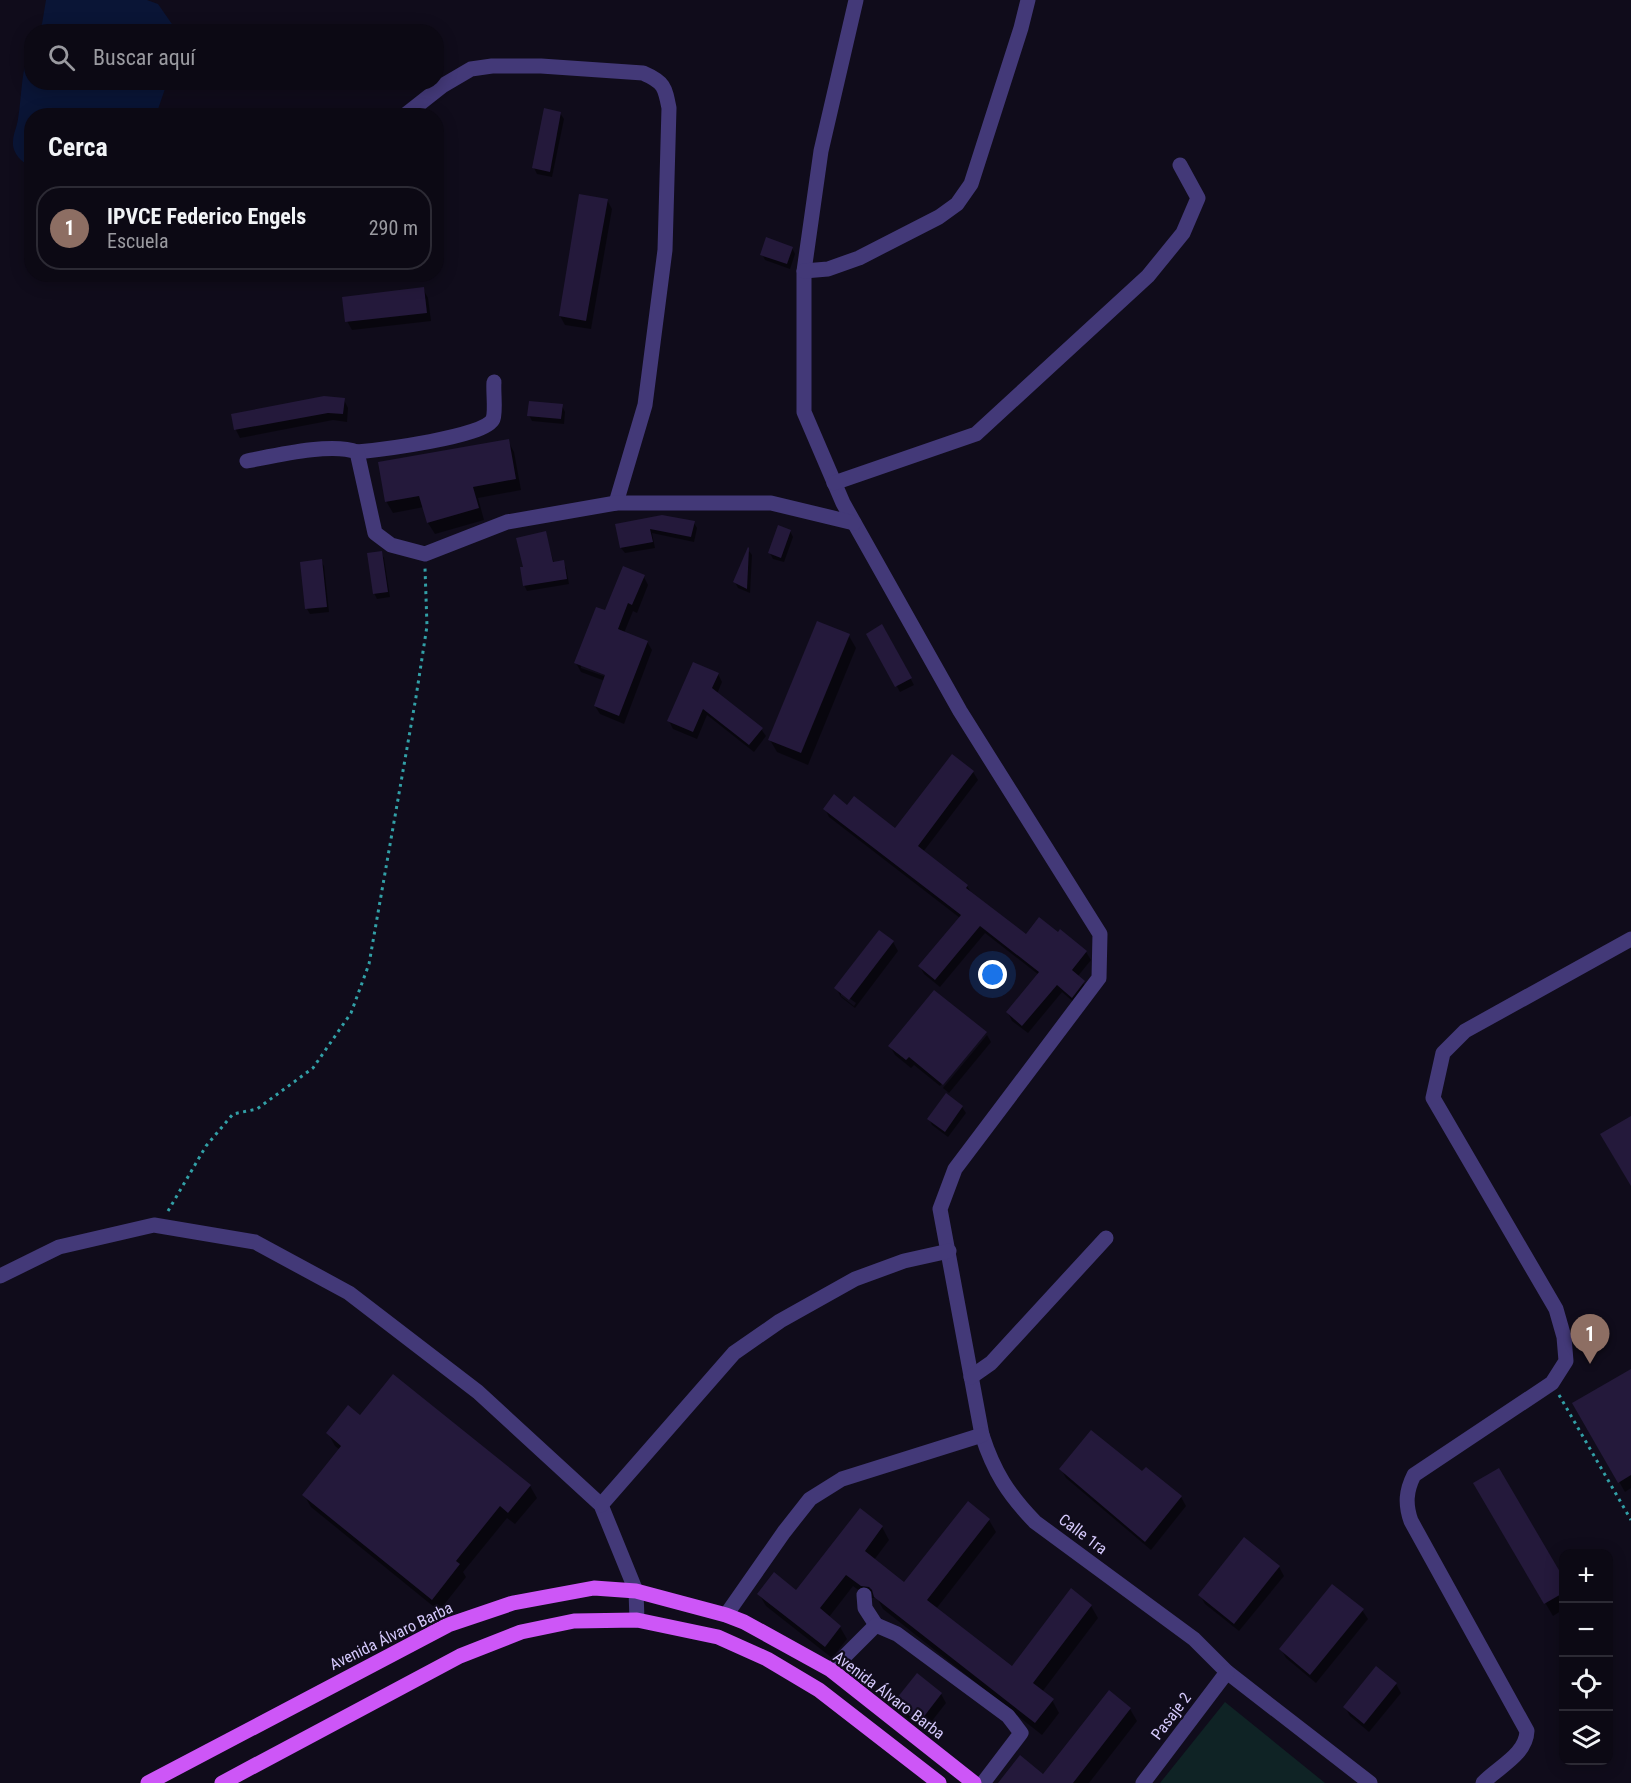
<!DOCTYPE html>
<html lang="es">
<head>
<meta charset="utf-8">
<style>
	body { margin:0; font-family:"Roboto Condensed",sans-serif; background:#1a1722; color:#f1f3f6 }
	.controls { position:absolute; right:18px; bottom:18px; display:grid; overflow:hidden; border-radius:12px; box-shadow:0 3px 15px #0003 }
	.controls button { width:54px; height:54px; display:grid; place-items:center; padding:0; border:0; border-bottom:2px solid #2c2a34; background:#0c0914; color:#f1f3f6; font:30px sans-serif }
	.you { position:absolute; left:993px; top:975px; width:21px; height:21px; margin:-15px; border:4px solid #fff; border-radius:50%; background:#1a73e8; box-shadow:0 0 0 9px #1a73e833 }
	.badge { display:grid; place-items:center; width:39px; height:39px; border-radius:50%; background:#2563eb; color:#fff; font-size:20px; font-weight:700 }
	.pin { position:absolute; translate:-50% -50px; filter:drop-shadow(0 2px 3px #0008) }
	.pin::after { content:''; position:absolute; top:32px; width:21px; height:18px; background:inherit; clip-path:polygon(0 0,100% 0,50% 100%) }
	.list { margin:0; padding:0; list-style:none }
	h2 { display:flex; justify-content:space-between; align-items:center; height:78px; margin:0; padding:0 24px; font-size:26px }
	h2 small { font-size:20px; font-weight:400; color:#9a9aa0 }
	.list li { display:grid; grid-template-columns:39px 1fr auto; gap:18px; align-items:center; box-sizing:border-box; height:84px; margin:0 12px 12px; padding:0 12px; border:2px solid #2c2a34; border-radius:24px }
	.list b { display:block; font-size:22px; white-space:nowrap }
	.list p { margin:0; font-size:20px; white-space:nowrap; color:#9a9aa0 }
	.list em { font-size:20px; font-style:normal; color:#9a9aa0 }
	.icon { flex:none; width:33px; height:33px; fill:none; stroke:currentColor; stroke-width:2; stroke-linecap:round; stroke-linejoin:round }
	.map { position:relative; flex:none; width:1631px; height:1783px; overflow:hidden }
	.search { position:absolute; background:#0c0914; box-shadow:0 3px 15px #0003; left:24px; top:24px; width:420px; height:66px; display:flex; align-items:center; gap:15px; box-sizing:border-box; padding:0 21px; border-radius:24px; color:#9a9aa0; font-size:22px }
	.panel { position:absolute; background:#0c0914; box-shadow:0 3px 15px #0003; left:24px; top:108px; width:420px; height:174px; border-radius:24px }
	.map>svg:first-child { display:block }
	.green { fill:#0f2325 }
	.water { fill:#0a1536 }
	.shadow { fill:#0007; fill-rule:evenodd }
	.building { fill:#24193b }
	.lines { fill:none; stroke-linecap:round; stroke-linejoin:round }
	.path { stroke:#32a0a7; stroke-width:3; stroke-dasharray:3 4.5; stroke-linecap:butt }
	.minor { stroke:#433978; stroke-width:15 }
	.major { stroke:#cd56f7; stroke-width:15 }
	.labels { text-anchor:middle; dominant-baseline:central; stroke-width:4.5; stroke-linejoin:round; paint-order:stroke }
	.street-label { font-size:16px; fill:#d5c9fc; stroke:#100c1b }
</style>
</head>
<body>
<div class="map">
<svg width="1631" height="1783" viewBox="0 0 1631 1783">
	<rect width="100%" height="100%" fill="#100c1b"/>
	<polygon class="green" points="1225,1702 1325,1783 1160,1783"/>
	<g class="water">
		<polygon points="46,0 147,0 158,4 174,27 174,31 38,31 42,24"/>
		<path d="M31 46 32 82 167 83 156 115 32 116 31 165C22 164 12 152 13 142 13 134 17 127 18 119 22 94 21 69 31 46Z"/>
	</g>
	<g class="shadow">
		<polygon points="560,113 564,119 552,177 537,174 534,168"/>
		<polygon points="607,200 612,209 591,329 565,325 560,316"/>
		<polygon points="792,248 795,254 790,269 765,260 762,254"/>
		<polygon points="423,289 428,298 431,321 352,330 347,321"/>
		<polygon points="344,400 348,408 347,422 333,420 240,438 236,430 233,415"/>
		<polygon points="562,406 565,412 564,424 532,421 529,415"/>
		<polygon points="508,441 514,452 521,490 478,498 484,520 435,534 428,523 424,507 393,513 386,501"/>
		<polygon points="694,523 697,528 694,542 652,533 655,548 625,553 621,548 617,525"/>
		<polygon points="790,531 793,537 784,562 773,559 770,553"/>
		<polygon points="545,533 554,563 563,562 566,568 569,584 527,591 524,585 525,568"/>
		<polygon points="749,551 752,555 750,593 738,588 735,582"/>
		<polygon points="381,553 384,558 390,597 377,599 374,593"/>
		<polygon points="321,561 324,566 329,612 310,614 307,609"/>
		<path d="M644 577 648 585 637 613 633 611 624 633 647 642 652 650 624 724 600 714 595 706 605 681 581 672 576 663 606 612ZM581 664 613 676 612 679 581 668Z"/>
		<polygon points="882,626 914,685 900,692 868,634"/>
		<polygon points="849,636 856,648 808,765 777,752 770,740"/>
		<polygon points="718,674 722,682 717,694 761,729 766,736 754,752 707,715 697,739 673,729 669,721"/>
		<polygon points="973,772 978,780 923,852 967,886 972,894 1026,936 1058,934 1060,931 1086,952 1091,960 1078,976 1088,990 1077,1005 1062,992 1028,1033 1012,1021 1008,1013 1039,975 985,933 940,987 924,974 920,966 960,918 829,817 825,809 847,807 895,830"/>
		<path d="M880 932 893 942 898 951 855 1008 841 997 836 988ZM841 992 856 1003 854 1006 841 996Z"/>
		<polygon points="986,1033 940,1086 914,1065 911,1068 895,1055 890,1046"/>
		<polygon points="987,1035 991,1042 949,1093 943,1088"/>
		<polygon points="946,1096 962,1107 966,1113 948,1137 932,1125 929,1119"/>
		<polygon points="1631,1370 1631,1488 1625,1492 1574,1404"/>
		<polygon points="361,1417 530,1486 537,1498 515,1524 507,1518 463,1572 466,1577 439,1611 311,1507 304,1495 340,1450 335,1446 328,1433"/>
		<polygon points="1061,1469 1142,1473 1181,1497 1186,1506 1151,1550 1066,1478"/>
		<polygon points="1498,1470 1564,1580 1564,1609 1553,1616 1475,1484"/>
		<polygon points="860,1510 882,1527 889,1540 874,1560 905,1584 989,1520 996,1532 936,1609 1012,1668 1091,1606 1098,1618 1042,1692 1052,1700 1059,1713 1042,1735 883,1609 877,1598 869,1598 853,1586 829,1617 840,1627 847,1639 832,1658 766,1606 759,1594 796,1592"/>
		<polygon points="1279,1567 1284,1576 1239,1631 1205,1604 1200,1595"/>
		<polygon points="1362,1610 1368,1619 1316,1683 1286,1658 1281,1649"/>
		<polygon points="1396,1684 1401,1693 1369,1732 1350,1716 1345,1707"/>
		<polygon points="941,1694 946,1703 924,1731 900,1712 895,1703"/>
		<polygon points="1130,1709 1137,1721 1089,1783 1005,1783 1044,1776"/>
	</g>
	<g class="building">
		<polygon points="544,108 561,112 550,172 532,168"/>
		<polygon points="579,194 608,199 586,321 559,316"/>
		<polygon points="766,237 793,247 787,264 760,255"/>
		<polygon points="424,287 427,313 345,322 342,297"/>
		<polygon points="324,396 345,398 343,414 328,413 234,430 231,414"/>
		<polygon points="529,401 563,404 561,419 527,416"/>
		<polygon points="509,439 516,479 473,487 479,508 427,523 419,496 385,502 378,462"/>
		<polygon points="662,515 695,521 691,537 650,529 653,542 620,548 615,524"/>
		<polygon points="778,525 791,530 781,558 768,553"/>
		<polygon points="546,531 553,562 564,560 567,579 523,586 520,567 523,567 516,538"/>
		<polygon points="748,547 749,548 747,589 733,582"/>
		<polygon points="382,551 388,592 373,594 367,553"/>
		<polygon points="322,559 327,607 305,609 300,562"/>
		<polygon points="623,566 645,575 632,605 628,603 618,629 648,641 619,716 594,706 605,675 574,663 596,607 605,610"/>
		<polygon points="817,621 850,634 801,753 768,740"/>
		<polygon points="882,624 912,678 895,687 866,634"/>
		<polygon points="693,662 719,673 712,688 763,728 749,745 703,709 693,732 667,721"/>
		<polygon points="952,754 974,771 918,846 968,885 966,888 1026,934 1039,917 1058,932 1060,929 1087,951 1072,970 1085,981 1072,998 1057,985 1022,1026 1006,1012 1039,972 980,926 935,980 918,966 961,915 823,809 834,794 847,805 854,796 895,828"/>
		<polygon points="879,930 894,941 849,1000 834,988"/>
		<polygon points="934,990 987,1032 943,1085 909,1057 906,1060 888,1046"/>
		<polygon points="946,1093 963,1106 945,1132 927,1119"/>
		<polygon points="1631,1116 1631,1186 1600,1134"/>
		<polygon points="1631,1369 1631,1475 1618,1483 1572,1403"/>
		<polygon points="393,1374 531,1485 508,1513 500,1506 456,1561 460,1564 432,1600 302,1495 341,1446 326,1433 348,1405 360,1415"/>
		<polygon points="1091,1430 1142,1471 1146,1467 1182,1496 1145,1542 1059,1469"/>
		<polygon points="1499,1468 1563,1577 1563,1593 1544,1604 1473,1483"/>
		<polygon points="968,1501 990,1519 927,1600 1012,1666 1071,1588 1092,1605 1033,1683 1054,1699 1035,1723 874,1597 872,1590 869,1587 861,1586 846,1575 820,1608 841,1626 825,1647 757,1594 774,1572 796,1590 860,1508 883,1526 865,1551 904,1582"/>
		<polygon points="1244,1537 1280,1566 1234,1624 1198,1595"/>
		<polygon points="1332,1584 1364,1609 1310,1675 1279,1649"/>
		<polygon points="1376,1666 1397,1683 1364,1724 1343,1707"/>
		<polygon points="917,1673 942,1693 919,1723 893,1703"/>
		<polygon points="1109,1690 1131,1708 1073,1783 998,1783 1020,1755 1043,1774"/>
	</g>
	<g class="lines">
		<g class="path">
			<polyline points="168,1211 206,1146 233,1114 257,1109 313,1068 351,1013 369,964 416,697 427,626 425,568"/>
			<polyline points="1559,1395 1631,1520"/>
		</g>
		<g class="minor">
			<path d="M856 0 821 151 804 271V412L843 503 960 711 1100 934 1099 978 955 1169 940 1209 982 1435C994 1472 1008 1494 1035 1522L1194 1639 1227 1672 1370 1783"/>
			<path d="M404 116 442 86 471 69 492 66H541L643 73C664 82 665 87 669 108L665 250 645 405 616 503"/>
			<polyline points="804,271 828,269 859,258 939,217 957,204 971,184 1021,28 1028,0"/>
			<path d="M357 452C378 450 486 437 493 419 496 411 493 391 494 382"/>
			<path d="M247 461C274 456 331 442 357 452L375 533 391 545 425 554 507 522 616 503H771L854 523"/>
			<polyline points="834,483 976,434 1148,276 1183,233 1198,198 1180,165"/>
			<polyline points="0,1276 59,1247 154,1225 255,1242 349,1293 478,1392 601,1505 636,1591 637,1620"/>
			<polyline points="971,1377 991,1363 1106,1238"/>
			<polyline points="601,1505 734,1353 780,1321 855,1279 904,1261 949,1251"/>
			<polyline points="864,1595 865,1608 876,1625"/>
			<polyline points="726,1615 784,1532 810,1499 842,1479 982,1435"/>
			<polyline points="831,1670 876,1625 897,1634 1008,1716 1021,1733 983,1783"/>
			<polyline points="1143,1783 1227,1672"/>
			<path d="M1483 1783C1498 1767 1526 1755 1527 1731L1411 1521C1405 1504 1406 1491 1414 1475L1552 1383 1566 1361 1564 1337 1556 1309 1433 1098 1443 1053 1465 1031 1631 939"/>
		</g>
		<g class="major">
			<polyline points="148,1783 448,1625 513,1603 594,1588 636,1591 726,1615 744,1622 831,1670 974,1783"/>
			<polyline points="222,1783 460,1656 521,1632 574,1621 637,1620 718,1637 767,1659 819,1690 939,1783"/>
		</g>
	</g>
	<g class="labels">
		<g class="street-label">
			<text transform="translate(1083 1534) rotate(37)">Calle 1ra</text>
			<text transform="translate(391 1636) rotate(-26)">Avenida Álvaro Barba</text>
			<text transform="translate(889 1695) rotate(37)">Avenida Álvaro Barba</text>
			<text transform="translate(1171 1716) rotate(-53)">Pasaje 2</text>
		</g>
	</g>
</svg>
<div class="controls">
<button>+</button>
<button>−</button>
<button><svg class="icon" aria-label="locate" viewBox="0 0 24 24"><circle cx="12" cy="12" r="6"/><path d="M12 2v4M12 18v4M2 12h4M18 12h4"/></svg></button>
<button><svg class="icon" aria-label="layers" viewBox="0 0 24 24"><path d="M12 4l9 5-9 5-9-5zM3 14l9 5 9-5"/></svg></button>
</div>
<div class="you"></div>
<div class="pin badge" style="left:1590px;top:1364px;background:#8d6e63">1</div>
<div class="search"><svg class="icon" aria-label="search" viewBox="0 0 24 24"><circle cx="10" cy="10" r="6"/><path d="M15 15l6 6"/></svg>Buscar aquí</div>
<section class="panel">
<h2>Cerca<small></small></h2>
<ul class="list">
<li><span class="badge" style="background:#8d6e63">1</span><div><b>IPVCE Federico Engels</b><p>Escuela</p></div><em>290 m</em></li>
</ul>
</section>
</div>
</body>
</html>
